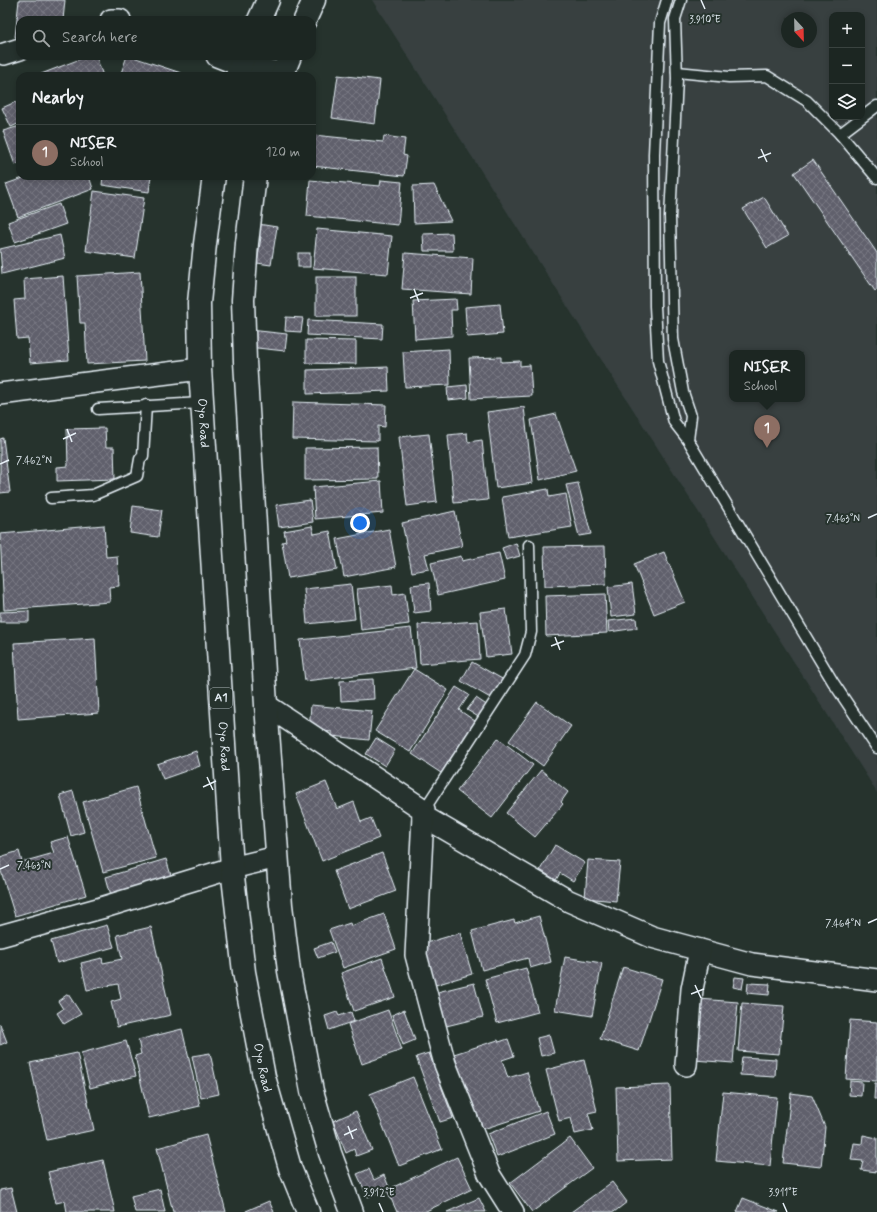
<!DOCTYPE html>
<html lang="en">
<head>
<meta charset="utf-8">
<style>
	body { margin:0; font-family:Mynerve,sans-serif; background:#29322f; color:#f1f3f6 }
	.controls { position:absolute; right:12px; top:12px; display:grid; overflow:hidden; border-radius:8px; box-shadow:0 2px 6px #0003 }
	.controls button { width:36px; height:36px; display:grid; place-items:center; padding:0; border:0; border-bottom:1px solid #3a4340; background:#1c2622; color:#f1f3f6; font:20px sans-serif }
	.compass { position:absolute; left:781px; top:12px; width:36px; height:36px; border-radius:50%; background:#1c2622; box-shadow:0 2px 6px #0003; rotate:158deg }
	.you { position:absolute; left:360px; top:523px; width:14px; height:14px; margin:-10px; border:3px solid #fff; border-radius:50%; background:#1a73e8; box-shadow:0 0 0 6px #1a73e833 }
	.badge { display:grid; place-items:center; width:26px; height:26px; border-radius:50%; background:#0b8043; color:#fff; font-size:13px; font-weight:700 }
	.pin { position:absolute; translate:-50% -33px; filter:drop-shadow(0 1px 2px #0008) }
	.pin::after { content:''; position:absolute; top:21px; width:14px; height:12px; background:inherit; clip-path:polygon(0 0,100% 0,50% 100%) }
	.popup { position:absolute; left:729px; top:350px; width:76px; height:52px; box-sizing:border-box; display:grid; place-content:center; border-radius:8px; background:#1c2622; filter:drop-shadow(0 1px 3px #0005); font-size:13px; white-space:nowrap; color:#a0a5a5 }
	.popup b { font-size:15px; color:#f1f3f6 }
	.popup::after { content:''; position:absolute; left:50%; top:100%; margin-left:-8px; border:8px solid transparent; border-top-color:#1c2622 }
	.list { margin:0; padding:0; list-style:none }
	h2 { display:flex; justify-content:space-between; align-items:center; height:52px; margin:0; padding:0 16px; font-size:17px }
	h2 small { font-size:13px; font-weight:400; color:#a0a5a5 }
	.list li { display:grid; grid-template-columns:26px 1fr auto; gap:12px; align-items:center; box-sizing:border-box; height:56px; padding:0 16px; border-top:1px solid #3a4340 }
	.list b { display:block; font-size:15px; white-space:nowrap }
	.list p { margin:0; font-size:13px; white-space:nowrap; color:#a0a5a5 }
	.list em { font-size:13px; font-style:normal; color:#a0a5a5 }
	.icon { flex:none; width:22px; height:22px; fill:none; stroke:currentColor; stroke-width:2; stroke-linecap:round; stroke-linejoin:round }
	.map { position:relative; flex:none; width:877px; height:1212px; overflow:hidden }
	.search { position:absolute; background:#1c2622; box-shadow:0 2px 6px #0003; left:16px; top:16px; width:300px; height:44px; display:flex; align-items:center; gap:10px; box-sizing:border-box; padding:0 14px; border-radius:12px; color:#a0a5a5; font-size:15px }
	.panel { position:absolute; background:#1c2622; box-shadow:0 2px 6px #0003; left:16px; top:72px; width:300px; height:108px; border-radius:12px }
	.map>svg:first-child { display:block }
	.built { fill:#374040; fill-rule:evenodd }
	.building { fill:url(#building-cross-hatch); stroke:#e8f1f8 }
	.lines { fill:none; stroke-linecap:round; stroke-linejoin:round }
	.service-casing { stroke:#e8f1f8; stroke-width:13 }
	.minor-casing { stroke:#e8f1f8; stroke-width:24 }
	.trunk-casing { stroke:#e8f1f8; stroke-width:25 }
	.service { stroke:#26332d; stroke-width:10 }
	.minor { stroke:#26332d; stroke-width:21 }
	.trunk { stroke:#26332d; stroke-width:22 }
	.ticks { fill:none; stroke:#e8f1f8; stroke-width:1.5 }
	.labels { text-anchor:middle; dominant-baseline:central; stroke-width:4; stroke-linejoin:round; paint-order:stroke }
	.shield { fill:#26332d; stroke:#aeb8bb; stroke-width:1 }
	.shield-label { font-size:12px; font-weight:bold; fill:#e8f1f8 }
	.street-label { font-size:13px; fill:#e8f1f8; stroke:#26332d }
	.ticks-label { font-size:10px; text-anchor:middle; fill:#e8f1f8; stroke:#26332d; stroke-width:4; stroke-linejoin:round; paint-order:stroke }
</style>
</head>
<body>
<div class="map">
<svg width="877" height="1212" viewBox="0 0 877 1212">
	<defs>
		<pattern id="building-cross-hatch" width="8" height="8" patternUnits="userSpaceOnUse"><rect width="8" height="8" fill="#60606c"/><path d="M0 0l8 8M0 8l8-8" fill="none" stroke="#777782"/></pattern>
	</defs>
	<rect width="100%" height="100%" fill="#26332d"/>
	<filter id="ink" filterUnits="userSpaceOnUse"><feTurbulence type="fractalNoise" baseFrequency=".025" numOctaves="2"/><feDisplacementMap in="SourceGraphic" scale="8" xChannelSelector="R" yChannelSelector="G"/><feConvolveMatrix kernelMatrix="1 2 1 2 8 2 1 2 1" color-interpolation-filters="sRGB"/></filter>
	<g filter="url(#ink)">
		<path class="built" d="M372 0H877V793L868 778ZM832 15H862V117H832ZM787 18H811V42H787ZM732 353H802V399H732Z"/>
		<g class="building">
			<polygon points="19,0 65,0 63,20 20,20 20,37 15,37"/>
			<polygon points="88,56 96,56 103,76 36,76"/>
			<polygon points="127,56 130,56 187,75 120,76"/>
			<polygon points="338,75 380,80 375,124 332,118"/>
			<polygon points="20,100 20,123 11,127 2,108"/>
			<polygon points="20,126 20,163 15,165 3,131"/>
			<polygon points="313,135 383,142 384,136 405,139 403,155 407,156 404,176 312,166"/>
			<polygon points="813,160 877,253 877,290 875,291 794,173"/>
			<polygon points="29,176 89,176 93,189 18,217 6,184"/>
			<polygon points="103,176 151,176 149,192 102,185"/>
			<polygon points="310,180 380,186 381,180 402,182 398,225 307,216"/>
			<polygon points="434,185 451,221 414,223 413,186"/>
			<polygon points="94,191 144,198 135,258 86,251"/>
			<polygon points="764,197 788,236 767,248 743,209"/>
			<polygon points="59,204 66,224 15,242 8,222"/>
			<polygon points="258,224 277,227 271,265 257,263 261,237 256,236"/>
			<polygon points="317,229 392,236 388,274 313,268"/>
			<polygon points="452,233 453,251 424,251 423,234"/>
			<polygon points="60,235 65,258 2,274 0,249"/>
			<rect x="298" y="253" width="12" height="14"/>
			<polygon points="405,253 473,258 471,294 402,289"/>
			<polygon points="140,272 145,361 87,364 85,323 80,323 77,276"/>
			<polygon points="63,276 69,360 30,363 28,338 17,339 14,300 25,299 24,279"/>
			<rect x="316" y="277" width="40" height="39"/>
			<polygon points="456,299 457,310 451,310 452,336 415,339 413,301"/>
			<polygon points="500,304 503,334 467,337 465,307"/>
			<polygon points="286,317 303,318 301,332 285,331"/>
			<polygon points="308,320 383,324 382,339 307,335"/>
			<polygon points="250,330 287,334 285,351 248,347"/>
			<polygon points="306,340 356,341 356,364 306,363"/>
			<polygon points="449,349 450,385 405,387 403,352"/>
			<polygon points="501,357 501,362 520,361 520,366 530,365 532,396 471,399 469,358"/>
			<polygon points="388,367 389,391 307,394 307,370"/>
			<polygon points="467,385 468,398 448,400 447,387"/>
			<polygon points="293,402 386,405 385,427 378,426 378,441 292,439"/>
			<polygon points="524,407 533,483 496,488 487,412"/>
			<polygon points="556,414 576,471 540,480 531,420"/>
			<polygon points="105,428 106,447 114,447 115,479 57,481 57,467 68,466 67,429"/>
			<polygon points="467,433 468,442 482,440 488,500 454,503 448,435"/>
			<polygon points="429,434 437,502 407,506 399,437"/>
			<polygon points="3,438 10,492 0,493 0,439"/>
			<polygon points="377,447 378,479 305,480 305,448"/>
			<polygon points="381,481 383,513 315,519 313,487"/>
			<polygon points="578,483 591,534 579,536 566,485"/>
			<polygon points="548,489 549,497 566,494 572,527 508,537 502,497"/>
			<polygon points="310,500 313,522 279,527 276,505"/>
			<polygon points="133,506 162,510 158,537 130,533"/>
			<polygon points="455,511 462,546 425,554 429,569 412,572 402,523"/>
			<polygon points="104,525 106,557 117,556 119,586 109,587 110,602 4,610 0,534"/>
			<polygon points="312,526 314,534 330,531 337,570 288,578 282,542 286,541 284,531"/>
			<polygon points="389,529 396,567 344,577 337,539"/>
			<polygon points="516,543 520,556 506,560 502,548"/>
			<polygon points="605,546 606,584 545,586 544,547"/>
			<polygon points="664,552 685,602 654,614 634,564"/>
			<polygon points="499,553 505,580 438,595 431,563 461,556 462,561"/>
			<polygon points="429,583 431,611 414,613 411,585"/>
			<polygon points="351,584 355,619 307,624 304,589"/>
			<polygon points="632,584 636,614 611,617 608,587"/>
			<polygon points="392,585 393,595 405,593 409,624 361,630 357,589"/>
			<polygon points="605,594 607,633 546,636 545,596"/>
			<polygon points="506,609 512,654 486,657 480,612"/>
			<polygon points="29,611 29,622 0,622 0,612"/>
			<polygon points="636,618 637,628 609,632 608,621"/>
			<polygon points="478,621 480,659 420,664 418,625"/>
			<polygon points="411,628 416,668 305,681 300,640"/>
			<polygon points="95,638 99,713 18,719 14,643"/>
			<polygon points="472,662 504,680 492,699 461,681"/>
			<polygon points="414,669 448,690 410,752 375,731"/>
			<polygon points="373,679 374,699 341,701 340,681"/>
			<polygon points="456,687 469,695 459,710 475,721 441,773 412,754"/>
			<polygon points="476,698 488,706 480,718 467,710"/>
			<polygon points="537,702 571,726 543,766 509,741"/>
			<polygon points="311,705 372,711 369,740 332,736 332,732 309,730"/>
			<polygon points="376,738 395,750 385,766 366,754"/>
			<polygon points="498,738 533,765 492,818 457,791"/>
			<polygon points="196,751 200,766 163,779 157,764"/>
			<polygon points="541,770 568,792 561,802 563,804 535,837 506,813"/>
			<polygon points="326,782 337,809 354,802 361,822 371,818 379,838 322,861 296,794"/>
			<polygon points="136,787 156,858 103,872 83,802"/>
			<polygon points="73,791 84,832 71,836 60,795"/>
			<polygon points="68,837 86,895 15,916 0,868 0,857 19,851 22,862 54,853 50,842"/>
			<polygon points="555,845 585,863 573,881 560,873 556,880 540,870"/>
			<polygon points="382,853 396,891 348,909 334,871"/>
			<polygon points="166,859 173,882 112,899 106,877"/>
			<polygon points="588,860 620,862 616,901 585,898"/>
			<polygon points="384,914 396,949 343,968 329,930 350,923 351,926"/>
			<polygon points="539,916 551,962 530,968 528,958 482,970 472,931 514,920 515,923"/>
			<polygon points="107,925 114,947 57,963 51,941"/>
			<polygon points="151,927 171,1015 117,1027 111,1002 121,999 118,984 87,990 81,963 102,958 103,963 122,959 117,935"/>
			<polygon points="460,933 472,974 432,986 419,945"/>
			<polygon points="331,942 335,952 318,958 314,948"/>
			<polygon points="565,957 602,963 592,1016 555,1010"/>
			<polygon points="382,958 395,997 354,1011 341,973"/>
			<polygon points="623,967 662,979 639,1051 600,1039"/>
			<polygon points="526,968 538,1012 497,1023 485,979"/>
			<polygon points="735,977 744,978 742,989 733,987"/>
			<polygon points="474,983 483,1017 438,1028 429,994"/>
			<polygon points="748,983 770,984 769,995 747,993"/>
			<polygon points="68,994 81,1014 64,1024 57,1013 63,1009 58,1001"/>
			<polygon points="699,999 738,1002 733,1063 694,1060"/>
			<polygon points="742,1003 784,1006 779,1054 738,1051"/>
			<polygon points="388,1010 402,1050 362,1064 348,1024"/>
			<polygon points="404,1010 415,1040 403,1045 392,1015"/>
			<polygon points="337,1012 339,1016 351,1012 354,1021 329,1030 325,1016"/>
			<polygon points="850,1020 877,1022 877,1081 846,1079"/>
			<polygon points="0,1024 7,1042 0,1045"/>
			<polygon points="182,1029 200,1106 149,1118 135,1056 141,1054 138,1040"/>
			<polygon points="549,1035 554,1053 541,1056 537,1038"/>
			<polygon points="508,1039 514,1056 502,1060 508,1078 527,1072 539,1111 480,1130 454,1054 498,1040 499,1042"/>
			<polygon points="126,1041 136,1076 90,1088 81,1053"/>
			<polygon points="77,1053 94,1130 47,1140 30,1063"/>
			<polygon points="210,1053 219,1094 201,1098 192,1056"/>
			<polygon points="429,1053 453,1118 440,1122 416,1057"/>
			<polygon points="742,1057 776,1059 775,1077 740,1075"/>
			<polygon points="584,1060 597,1111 588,1113 593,1130 575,1134 571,1118 559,1121 546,1070"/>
			<polygon points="413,1077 442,1149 399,1166 370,1094"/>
			<polygon points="850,1081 862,1082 861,1096 849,1095"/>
			<polygon points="875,1083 877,1083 877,1099 874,1099"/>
			<polygon points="670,1085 672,1159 618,1161 616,1087"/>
			<polygon points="723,1092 777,1097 770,1166 716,1161"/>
			<polygon points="791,1093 812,1096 825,1127 821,1167 783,1163"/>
			<polygon points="356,1111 372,1150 356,1156 354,1149 346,1153 333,1121"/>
			<polygon points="546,1111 555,1134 497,1157 488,1134"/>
			<polygon points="206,1135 226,1212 173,1212 157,1148"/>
			<polygon points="863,1135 877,1138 877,1172 861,1170 863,1161 851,1160 854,1143 862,1144"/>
			<polygon points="570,1138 592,1168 532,1212 510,1183"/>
			<polygon points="457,1157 472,1189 424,1212 397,1212 387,1190"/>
			<polygon points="103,1160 115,1212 67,1212 65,1201 56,1203 48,1172"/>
			<polygon points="369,1169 374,1180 384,1175 389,1187 368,1197 357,1174"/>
			<polygon points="612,1182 627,1202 614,1212 571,1212"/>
			<polygon points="11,1188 17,1212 0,1212 0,1190"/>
			<polygon points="160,1189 165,1212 135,1212 131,1196"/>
			<polygon points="479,1198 486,1212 447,1212"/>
			<polygon points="743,1198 779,1212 737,1212"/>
			<polygon points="269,1201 274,1212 246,1212 246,1211"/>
		</g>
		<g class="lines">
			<defs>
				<g id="service">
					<polyline points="667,0 660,23 654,154 655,306 658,361 674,422 688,440 833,682 877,748"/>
					<polyline points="681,0 675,19 677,79 670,217 673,339 683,392 691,416 688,440"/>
					<polyline points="677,72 729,77 767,76 807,101 840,134 877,178"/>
					<polyline points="840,134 877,106"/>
					<polyline points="98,409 201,403"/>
					<polyline points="51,498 93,495 137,476 140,459 143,456 146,405"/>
					<polyline points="424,810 525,655 531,632 529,545"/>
				</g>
				<g id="minor">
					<polyline points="111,20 120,20"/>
					<polyline points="4,54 20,49"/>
					<polyline points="217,56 240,65 283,73"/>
					<polyline points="0,394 200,369"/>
					<polyline points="266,705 424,810 423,816 569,901 652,937 752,964 877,980"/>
					<polyline points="423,816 416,955 445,1064 489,1174 513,1212"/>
					<polyline points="0,936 101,908 232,868 277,857"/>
					<polyline points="686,1065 692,989 700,950"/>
				</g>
				<g id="trunk">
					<polyline points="259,20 268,0"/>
					<polyline points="305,20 314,0"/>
					<polyline points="237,76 244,56"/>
					<polyline points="282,76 290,56"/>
					<path id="s1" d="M214 176 205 244 199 303 200 369 232 868 244 972 264 1077 290 1168 308 1212"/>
					<polyline points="255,176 247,243 243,300 245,361 266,705 281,905 289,971 312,1091 330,1153 352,1212"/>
				</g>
			</defs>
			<use href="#service" class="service-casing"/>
			<use href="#minor" class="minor-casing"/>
			<use href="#trunk" class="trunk-casing"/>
			<use href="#service" class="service"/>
			<use href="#minor" class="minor"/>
			<use href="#trunk" class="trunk"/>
		</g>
	</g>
	<path class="ticks" d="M701 0 705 9M761 149 767 162M758 158 771 153M414 289 419 302M410 298 423 293M67 429 72 442M63 439 76 433M0 464 9 460M868 518 877 514M555 637 560 650M551 646 564 641M207 777 213 790M203 787 216 781M0 869 9 865M868 923 877 919M695 985 701 998M691 994 704 989M348 1126 353 1139M344 1135 357 1129M379 1203 383 1212M783 1203 787 1212"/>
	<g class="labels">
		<rect class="shield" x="210" y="688" width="22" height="20" rx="3"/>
		<g class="shield-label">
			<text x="221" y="698">A1</text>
		</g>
		<g class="street-label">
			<text stroke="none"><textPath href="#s1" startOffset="248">Oyo Road</textPath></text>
			<text stroke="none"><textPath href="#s1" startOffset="572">Oyo Road</textPath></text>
			<text stroke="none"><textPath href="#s1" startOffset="896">Oyo Road</textPath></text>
		</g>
	</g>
	<g class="ticks-label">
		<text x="705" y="23">3.910°E</text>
		<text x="34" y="464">7.462°N</text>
		<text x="843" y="522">7.463°N</text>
		<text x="34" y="869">7.463°N</text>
		<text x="843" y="927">7.464°N</text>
		<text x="379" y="1196">3.912°E</text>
		<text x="783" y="1196">3.911°E</text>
	</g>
</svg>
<div class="controls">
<button>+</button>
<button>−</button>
<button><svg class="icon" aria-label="layers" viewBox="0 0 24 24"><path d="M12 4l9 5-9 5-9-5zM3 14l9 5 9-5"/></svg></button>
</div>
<svg class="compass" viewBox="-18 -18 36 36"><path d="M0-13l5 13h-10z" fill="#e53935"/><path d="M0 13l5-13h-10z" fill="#a0a5a5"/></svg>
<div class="you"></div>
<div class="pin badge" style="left:767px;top:448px;background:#8d6e63">1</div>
<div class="popup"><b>NISER</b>School</div>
<div class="search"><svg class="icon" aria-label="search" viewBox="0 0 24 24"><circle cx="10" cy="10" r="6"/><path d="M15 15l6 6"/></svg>Search here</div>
<section class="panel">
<h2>Nearby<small></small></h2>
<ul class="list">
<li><span class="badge" style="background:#8d6e63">1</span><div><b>NISER</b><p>School</p></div><em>120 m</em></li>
</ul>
</section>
</div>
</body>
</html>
